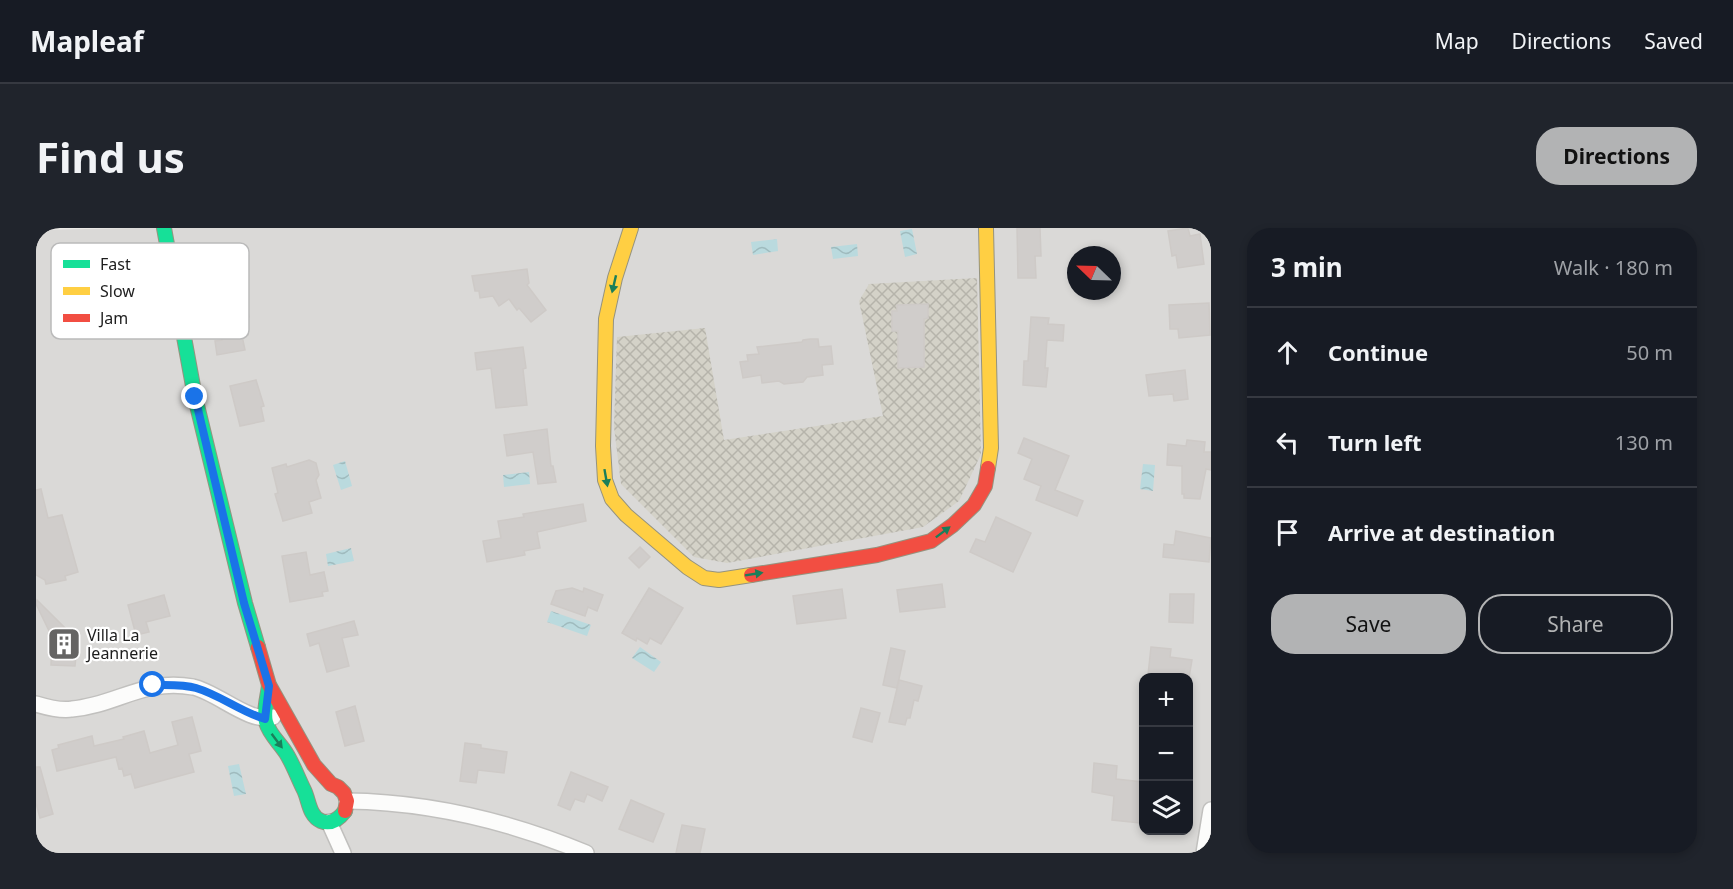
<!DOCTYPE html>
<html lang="en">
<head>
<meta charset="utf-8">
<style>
	body { margin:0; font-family:"Noto Sans",sans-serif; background:#20242c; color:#f1f3f6 }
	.controls { position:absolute; right:18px; bottom:18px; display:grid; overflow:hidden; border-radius:12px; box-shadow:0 3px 9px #0003 }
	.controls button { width:54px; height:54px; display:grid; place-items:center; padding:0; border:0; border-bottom:2px solid #363941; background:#171b24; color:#f1f3f6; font:30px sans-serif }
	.compass { position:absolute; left:1031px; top:18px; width:54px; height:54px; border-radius:50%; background:#171b24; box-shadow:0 3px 9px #0003; rotate:293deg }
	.stop { position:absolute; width:18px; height:18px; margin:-14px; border:4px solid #1a73e8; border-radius:50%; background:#fff }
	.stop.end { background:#1a73e8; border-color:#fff; box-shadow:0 2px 6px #0008 }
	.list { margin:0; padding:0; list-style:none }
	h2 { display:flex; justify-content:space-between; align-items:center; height:78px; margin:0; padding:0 24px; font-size:26px }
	h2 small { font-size:20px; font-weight:400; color:#9ea1a6 }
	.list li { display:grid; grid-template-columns:39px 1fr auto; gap:18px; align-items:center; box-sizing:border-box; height:90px; padding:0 24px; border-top:2px solid #363941 }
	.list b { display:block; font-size:22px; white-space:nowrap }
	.list em { font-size:20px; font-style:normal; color:#9ea1a6 }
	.actions { display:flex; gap:12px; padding:18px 24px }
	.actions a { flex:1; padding:14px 0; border:2px solid #b2b3b4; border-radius:24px; text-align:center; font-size:21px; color:#b2b3b4 }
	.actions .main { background:#b2b3b4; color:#111 }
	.icon { flex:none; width:33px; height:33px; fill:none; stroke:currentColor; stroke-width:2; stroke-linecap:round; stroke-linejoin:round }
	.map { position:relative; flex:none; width:1175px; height:625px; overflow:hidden; border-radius:24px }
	header { display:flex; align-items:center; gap:36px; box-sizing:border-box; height:84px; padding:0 30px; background:#171b24; border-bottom:2px solid #363941 }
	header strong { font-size:28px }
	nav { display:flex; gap:33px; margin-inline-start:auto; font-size:21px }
	.intro { display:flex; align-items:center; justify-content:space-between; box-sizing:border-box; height:144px; padding:0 36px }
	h1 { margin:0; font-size:42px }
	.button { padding:15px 27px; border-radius:24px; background:#b2b3b4; color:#111; font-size:21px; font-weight:700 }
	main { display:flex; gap:36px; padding:0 36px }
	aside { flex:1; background:#171b24; border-radius:24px; box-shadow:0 3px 9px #0003 }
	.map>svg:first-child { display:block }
	.residential { fill:#dad9d7; fill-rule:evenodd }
	.construction { fill:url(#construction-cross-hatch) }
	.water { fill:url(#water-waves) }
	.building { fill:#d0cdcb; stroke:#cecac7; stroke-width:1.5 }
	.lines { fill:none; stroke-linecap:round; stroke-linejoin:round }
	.street-casing { stroke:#c1c0be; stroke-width:18 }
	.fast-casing { stroke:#95937f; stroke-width:16 }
	.slow-casing { stroke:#95937f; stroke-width:16 }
	.jam-casing { stroke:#95937f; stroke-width:16 }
	.street { stroke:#fcfcfb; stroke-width:15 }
	.fast { stroke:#16e098; stroke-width:14 }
	.slow { stroke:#ffcf43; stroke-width:14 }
	.jam { stroke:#f24e42; stroke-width:14 }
	.oneway { fill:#1a7e5a }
	.route { stroke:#1a73e8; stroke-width:8 }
	.labels { text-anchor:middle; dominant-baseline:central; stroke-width:4.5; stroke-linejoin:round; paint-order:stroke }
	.poi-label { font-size:16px; fill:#1d1d1d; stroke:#fff; text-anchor:start }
	.key { fill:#fff; stroke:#bbb; stroke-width:1.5 }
	.key-label { font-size:16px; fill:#1d1d1d }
</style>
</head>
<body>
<header>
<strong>Mapleaf</strong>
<nav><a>Map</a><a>Directions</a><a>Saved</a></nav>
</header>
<div class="intro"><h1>Find us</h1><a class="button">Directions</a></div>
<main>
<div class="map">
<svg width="1175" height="625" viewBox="0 0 1175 625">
	<defs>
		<pattern id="construction-cross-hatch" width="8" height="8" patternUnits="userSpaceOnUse" patternTransform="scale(1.5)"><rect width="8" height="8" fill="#d4d2c8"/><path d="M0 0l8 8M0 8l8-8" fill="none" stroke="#b6b4ab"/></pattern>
		<pattern id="water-waves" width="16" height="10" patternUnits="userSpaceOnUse" patternTransform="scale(1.5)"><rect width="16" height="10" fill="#badade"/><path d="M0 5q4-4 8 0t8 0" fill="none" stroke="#9fbbbe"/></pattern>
	</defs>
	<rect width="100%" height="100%" fill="#ebe9e6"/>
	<path class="residential" d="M102 0H1175V625H0V2ZM1040 27H1076V63H1040ZM1108 449H1152V602H1108Z"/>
	<polygon class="construction" points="941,50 945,226 923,273 887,299 691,335 658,329 585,256 578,199 581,109 669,100 688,212 847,188 823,73 833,56"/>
	<g class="water">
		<polygon points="876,1 881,26 869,29 864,3"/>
		<polygon points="741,11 742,23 717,27 715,14"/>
		<polygon points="821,16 822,28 797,31 795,19"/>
		<polygon points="309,233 316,258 305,262 297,237"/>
		<polygon points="1107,236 1119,237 1117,263 1104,261"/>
		<polygon points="493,244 494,256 468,259 467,247"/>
		<polygon points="315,320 318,333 292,338 290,326"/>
		<polygon points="515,383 555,397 551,408 511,394"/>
		<polygon points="604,419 625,434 618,444 596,430"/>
		<polygon points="203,536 210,566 198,568 192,538"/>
	</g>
	<g class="building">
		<polygon points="981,0 1004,0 1005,28 999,28 1000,50 982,50"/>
		<polygon points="1152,0 1154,8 1164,6 1168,36 1142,40 1140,27 1136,28 1132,3"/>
		<polygon points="491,41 493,55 491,57 510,82 495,94 483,80 481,82 473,71 463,78 457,68 444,70 443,63 439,63 436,48"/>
		<polygon points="210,73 213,89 209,90 212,107 206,108 209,122 181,127 179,113 186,112 180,79"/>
		<polygon points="1173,75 1174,107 1143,110 1142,101 1134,101 1133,77"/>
		<polygon points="892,76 892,90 888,91 888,139 862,140 862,103 856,103 856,83 861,83 861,77"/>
		<polygon points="995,89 1013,90 1012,96 1028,97 1027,113 1011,112 1009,140 1012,140 1010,159 987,157 988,133 992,133"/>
		<polygon points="774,111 782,111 783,119 795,118 797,136 786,137 787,147 771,149 767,154 748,156 743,153 726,155 725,147 707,150 704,134 712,133 711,127 723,126 721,119 766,114 767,112"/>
		<polygon points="487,119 490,140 487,141 491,177 460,180 455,140 441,142 439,125"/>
		<polygon points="1149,142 1152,171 1138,173 1137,166 1113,168 1110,147"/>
		<polygon points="220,152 228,178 225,179 228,193 204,198 194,158"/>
		<polygon points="511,201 515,238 517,238 520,254 502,256 497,224 471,228 468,207"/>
		<polygon points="988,210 1033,228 1019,262 1047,273 1041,288 1000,272 1005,258 988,251 996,231 982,225"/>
		<polygon points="1151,212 1169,214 1168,224 1175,224 1175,242 1170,241 1164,271 1148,270 1148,266 1146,266 1146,238 1131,237 1132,216 1150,218"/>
		<polygon points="273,232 280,235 283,247 280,252 285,270 273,274 276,285 247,293 239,266 242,265 236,240 250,236 251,239"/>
		<polygon points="5,261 12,290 26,287 42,344 29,348 30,352 10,356 9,352 0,347 0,262"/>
		<polygon points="547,276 550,293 501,304 504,320 488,323 489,327 451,334 447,313 465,310 462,293 488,289 487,286"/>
		<polygon points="960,289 995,305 977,344 934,324 940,311 949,314"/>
		<polygon points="1140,303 1175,310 1173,334 1127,329 1128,316 1138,317"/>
		<polygon points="604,319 614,329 603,340 593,330"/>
		<polygon points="270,324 274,347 288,344 292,363 286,364 287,368 254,374 246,328"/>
		<polygon points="906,356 909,379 864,384 861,362"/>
		<polygon points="536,360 547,364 548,360 567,367 561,383 552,379 549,388 515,376 520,363"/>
		<polygon points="613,360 647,380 625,416 614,410 611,416 601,410 600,413 586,405"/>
		<polygon points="806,361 810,390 761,396 757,368"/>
		<polygon points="1134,366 1158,366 1157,395 1133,394"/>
		<polygon points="128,367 134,388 110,394 113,404 100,407 92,377"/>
		<polygon points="1,372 39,410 41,418 39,438 15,437 16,409 0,376"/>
		<polygon points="318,393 322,407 306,410 313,438 291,444 283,415 274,418 271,406"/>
		<polygon points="1115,419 1135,421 1134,429 1156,432 1153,450 1112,447"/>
		<polygon points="855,420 869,423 861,460 847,457"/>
		<polygon points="863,452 886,458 882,473 878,472 874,490 871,490 869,497 853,494"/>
		<polygon points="319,478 328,513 309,518 300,484"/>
		<polygon points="825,480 844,485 836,514 817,509"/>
		<polygon points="156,489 165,523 153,526 158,544 99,560 95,546 88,548 86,540 83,541 80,529 21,543 16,522 23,520 22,517 56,508 58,518 88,511 87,509 108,503 114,525 142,517 136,494"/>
		<polygon points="429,515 445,517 445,520 471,524 468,545 442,542 440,555 424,553"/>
		<polygon points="1058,535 1081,538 1080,551 1107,554 1104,595 1076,592 1078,568 1056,564"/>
		<polygon points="0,539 4,539 17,586 4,590 0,575"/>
		<polygon points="535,544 572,559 566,573 551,566 548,574 539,571 534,582 522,577"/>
		<polygon points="595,572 628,586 617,614 583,601"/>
		<polygon points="646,597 669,601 664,625 640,625"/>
	</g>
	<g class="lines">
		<defs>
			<g id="street">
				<path d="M0 476C10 479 26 483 36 481 81 477 108 450 157 459 181 464 214 496 237 489"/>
				<path d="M311 573C393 574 475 594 550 625"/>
				<polyline points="293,594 307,625"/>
				<polyline points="1168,625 1175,582"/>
			</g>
			<g id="fast">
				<polyline points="128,0 159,169 209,375 222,419"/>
				<path d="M233 457C232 468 227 483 230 494 233 506 243 514 250 525 257 536 262 550 268 562 273 572 273 588 285 593 295 597 303 591 309 583"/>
			</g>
			<g id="slow">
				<polyline points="595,0 579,50 570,91 567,218 569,252 576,271 590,287 651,339 668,350 683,352 715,347"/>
				<polyline points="950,0 955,220 952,240"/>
			</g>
			<g id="jam">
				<polyline points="715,347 841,327 895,313 917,297 938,277 949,258 952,240"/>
				<polyline points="222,419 233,457 278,537 295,556 302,559 308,565 311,573 309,583"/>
			</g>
		</defs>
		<use href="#street" class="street-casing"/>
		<use href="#fast" class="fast-casing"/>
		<use href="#slow" class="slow-casing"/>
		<use href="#jam" class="jam-casing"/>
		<use href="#street" class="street"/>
		<use href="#fast" class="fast"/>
		<use href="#slow" class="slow"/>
		<use href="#jam" class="jam"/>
	</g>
	<defs><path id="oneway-solid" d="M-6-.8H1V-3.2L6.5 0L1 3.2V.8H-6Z" transform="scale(1.5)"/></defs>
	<g class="oneway">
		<use href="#oneway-solid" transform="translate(578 56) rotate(103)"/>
		<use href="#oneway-solid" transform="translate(570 250) rotate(80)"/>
		<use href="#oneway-solid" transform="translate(907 304) rotate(-37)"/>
		<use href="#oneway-solid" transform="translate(718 346) rotate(-9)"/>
		<use href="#oneway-solid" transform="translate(241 513) rotate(53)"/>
	</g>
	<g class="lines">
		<path class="route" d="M117 457C131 457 147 456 160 460 184 467 205 484 229 491L233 458 208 375 159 169"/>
	</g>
	<defs>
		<symbol id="building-square" viewBox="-11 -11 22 22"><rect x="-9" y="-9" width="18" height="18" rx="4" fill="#656463" stroke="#fff"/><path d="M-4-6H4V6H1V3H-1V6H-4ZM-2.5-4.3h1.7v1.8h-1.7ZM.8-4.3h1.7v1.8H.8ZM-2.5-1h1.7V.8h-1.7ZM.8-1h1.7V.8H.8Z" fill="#fff"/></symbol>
	</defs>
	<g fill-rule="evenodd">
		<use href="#building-square" x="9" y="397" width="38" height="38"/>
	</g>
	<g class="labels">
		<g class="poi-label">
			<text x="51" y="407">Villa La<tspan x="51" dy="18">Jeannerie</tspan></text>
		</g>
	</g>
	<rect x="15" y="15" width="198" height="96" rx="9" class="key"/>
	<rect x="27" y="32" width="27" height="8" fill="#16e098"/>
	<rect x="27" y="59" width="27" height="8" fill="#ffcf43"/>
	<rect x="27" y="86" width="27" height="8" fill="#f24e42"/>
	<g class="key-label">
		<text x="64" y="42">Fast</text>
		<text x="64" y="69">Slow</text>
		<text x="64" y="96">Jam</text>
	</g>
</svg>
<div class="controls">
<button>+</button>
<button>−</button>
<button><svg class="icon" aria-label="layers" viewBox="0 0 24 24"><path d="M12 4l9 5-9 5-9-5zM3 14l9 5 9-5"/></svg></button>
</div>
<svg class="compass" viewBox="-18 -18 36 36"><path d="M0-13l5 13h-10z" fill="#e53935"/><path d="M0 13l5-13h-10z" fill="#9ea1a6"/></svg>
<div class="stop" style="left:117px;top:457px"></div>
<div class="stop end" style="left:159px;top:169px"></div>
</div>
<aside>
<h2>3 min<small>Walk · 180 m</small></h2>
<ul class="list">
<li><svg class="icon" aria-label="ahead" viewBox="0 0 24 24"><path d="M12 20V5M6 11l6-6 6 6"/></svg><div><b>Continue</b></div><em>50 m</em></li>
<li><svg class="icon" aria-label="left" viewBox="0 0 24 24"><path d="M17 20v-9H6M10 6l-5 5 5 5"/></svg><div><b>Turn left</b></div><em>130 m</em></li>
<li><svg class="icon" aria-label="arrive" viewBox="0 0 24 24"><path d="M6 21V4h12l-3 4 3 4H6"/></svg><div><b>Arrive at destination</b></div></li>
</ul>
<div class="actions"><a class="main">Save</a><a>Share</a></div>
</aside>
</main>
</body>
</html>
